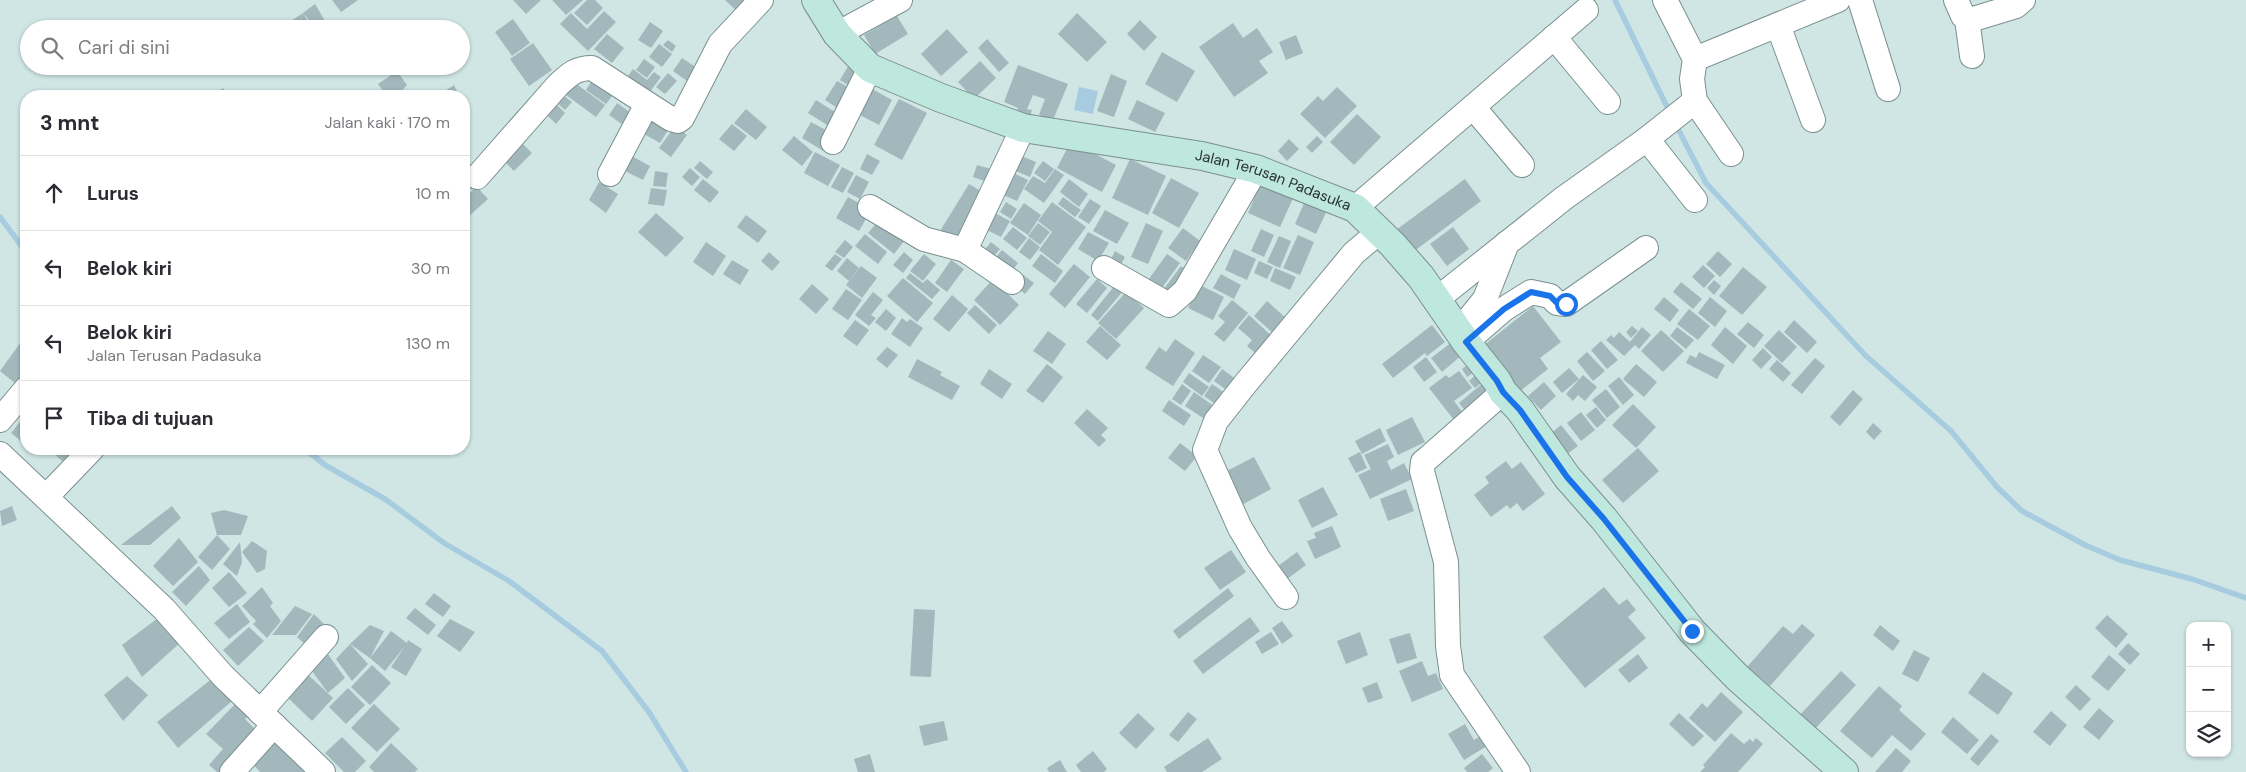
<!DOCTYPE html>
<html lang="id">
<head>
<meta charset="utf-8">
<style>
	body { margin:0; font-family:"DM Sans",sans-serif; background:#f7f7f7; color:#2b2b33 }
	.controls { position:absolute; right:15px; bottom:15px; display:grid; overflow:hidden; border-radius:10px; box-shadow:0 1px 4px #0004 }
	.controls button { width:45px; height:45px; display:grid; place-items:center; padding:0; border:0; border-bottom:1px solid #e1e1e2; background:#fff; color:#2b2b33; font:25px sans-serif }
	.stop { position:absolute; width:15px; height:15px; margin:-11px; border:4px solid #1a73e8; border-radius:50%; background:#fff }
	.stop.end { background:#1a73e8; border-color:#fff; box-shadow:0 1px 5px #0008 }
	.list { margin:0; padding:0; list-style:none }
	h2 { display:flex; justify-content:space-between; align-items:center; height:65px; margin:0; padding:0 20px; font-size:21px }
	h2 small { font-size:16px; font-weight:400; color:#7c7c81 }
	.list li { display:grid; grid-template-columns:32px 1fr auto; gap:15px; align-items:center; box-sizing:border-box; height:75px; padding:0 20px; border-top:1px solid #e1e1e2 }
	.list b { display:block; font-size:19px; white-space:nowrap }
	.list p { margin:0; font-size:16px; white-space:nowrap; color:#7c7c81 }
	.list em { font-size:16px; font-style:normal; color:#7c7c81 }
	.icon { flex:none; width:28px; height:28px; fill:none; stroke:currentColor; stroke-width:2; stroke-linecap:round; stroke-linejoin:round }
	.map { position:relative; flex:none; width:2246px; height:772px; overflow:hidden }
	.search { position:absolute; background:#fff; box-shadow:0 1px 4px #0004; left:20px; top:20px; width:450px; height:55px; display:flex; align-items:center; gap:12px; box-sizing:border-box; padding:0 18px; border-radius:28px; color:#7c7c81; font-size:19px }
	.panel { position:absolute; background:#fff; box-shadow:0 1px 4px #0004; left:20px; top:90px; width:450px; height:365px; border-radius:20px }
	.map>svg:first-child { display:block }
	.water { fill:#a7cce0 }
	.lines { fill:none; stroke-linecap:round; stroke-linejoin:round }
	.stream { stroke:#a7cce0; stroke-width:5.5 }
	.building { fill:#a3b8bc }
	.street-casing { stroke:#7b908f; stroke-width:26 }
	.secondary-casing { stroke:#7b908f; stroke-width:30 }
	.street { stroke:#fff; stroke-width:24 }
	.secondary { stroke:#bee7dd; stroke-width:28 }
	.route { stroke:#1a73e8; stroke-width:6 }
	.labels { text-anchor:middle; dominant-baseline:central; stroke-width:4; stroke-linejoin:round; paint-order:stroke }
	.street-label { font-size:15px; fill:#283131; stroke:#fff }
</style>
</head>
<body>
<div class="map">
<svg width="2246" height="772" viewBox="0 0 2246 772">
	<rect width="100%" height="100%" fill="#cfe6e4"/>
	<polygon class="water" points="1079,87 1098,91 1093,114 1074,110"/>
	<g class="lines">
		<g class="stream">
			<polyline points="1615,0 1670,113"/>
			<polyline points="1675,123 1706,183 1865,355 1951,431 1997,487 2022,511 2085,545 2120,560 2192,579 2246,598"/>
			<polyline points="0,217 26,252"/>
			<polyline points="305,449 325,465 385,499 444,543 509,581 602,651 649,712 686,772"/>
		</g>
	</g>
	<g class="building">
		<polygon points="332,0 358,0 341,12"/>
		<polygon points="513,0 541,0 526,14"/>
		<polygon points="552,0 583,0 566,15"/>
		<polygon points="587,0 595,0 603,8 587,25 574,13"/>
		<polygon points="725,0 753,0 740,14"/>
		<polygon points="315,4 325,21 316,27 319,29 279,29 303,13 311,26 309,27 315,27 303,13"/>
		<polygon points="604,11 616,22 588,51 560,24 571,13 587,29"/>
		<polygon points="1077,13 1107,42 1087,62 1058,34"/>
		<polygon points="897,16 908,34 875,54 864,35"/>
		<polygon points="513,19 530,43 512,56 495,32"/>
		<polygon points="1140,20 1157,37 1144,51 1127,34"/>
		<polygon points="650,22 663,31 651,48 638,40"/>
		<polygon points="1233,23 1243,38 1257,28 1273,52 1259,61 1268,73 1234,97 1199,47"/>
		<polygon points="947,29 968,52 941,76 921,54"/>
		<polygon points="607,34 624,48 612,63 594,49"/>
		<polygon points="1296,35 1303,53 1286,60 1279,42"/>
		<polygon points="987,39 1009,63 999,72 978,48"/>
		<polygon points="668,40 676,46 672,52 663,45"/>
		<polygon points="533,43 552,70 529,86 510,59"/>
		<polygon points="659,44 672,54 662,67 649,57"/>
		<polygon points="1162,52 1195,71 1177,102 1145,84"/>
		<polygon points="682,58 697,68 687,81 673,71"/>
		<polygon points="644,59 655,67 647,78 636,70"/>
		<polygon points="980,61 996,78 974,99 958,82"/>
		<polygon points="850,63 865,73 855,90 840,80"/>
		<polygon points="1018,65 1068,84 1053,120 1039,115 1045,99 1033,95 1027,109 1032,110 1029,120 1015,115 1018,108 1004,102"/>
		<polygon points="633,69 647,80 654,72 661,77 649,93 628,76"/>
		<polygon points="397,71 407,85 397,96 387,96 378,84"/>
		<polygon points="668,73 677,81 665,94 656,87"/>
		<polygon points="1111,74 1127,81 1114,117 1097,111"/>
		<polygon points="592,81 613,95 606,104 586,90"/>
		<polygon points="837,81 855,91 842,111 825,100"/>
		<polygon points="575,83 605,105 596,117 566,95"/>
		<polygon points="454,85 458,94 447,96 445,91"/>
		<polygon points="1337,87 1357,106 1325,138 1300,114 1318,96 1323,101"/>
		<polygon points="223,88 228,96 212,96"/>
		<polygon points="872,89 892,100 879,125 858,114"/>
		<polygon points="563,95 572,102 565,110 556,102"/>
		<polygon points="899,99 927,113 902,160 874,145"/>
		<polygon points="816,100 843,117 835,130 808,113"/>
		<polygon points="1137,100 1165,113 1155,132 1128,119"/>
		<polygon points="617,103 631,113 623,125 609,115"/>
		<polygon points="556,104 565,113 556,124 546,114"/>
		<polygon points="746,109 767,127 756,140 734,123"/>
		<polygon points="647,113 670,127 660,143 637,130"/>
		<polygon points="1357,114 1381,137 1354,165 1330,142"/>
		<polygon points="811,122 835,135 825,152 802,138"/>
		<polygon points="732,124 747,136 734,151 719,139"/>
		<polygon points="675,126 687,135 671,157 659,148"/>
		<polygon points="794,136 813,152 802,166 782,150"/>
		<polygon points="1317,136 1323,142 1312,153 1306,147"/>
		<polygon points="518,139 532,153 514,171 498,155"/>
		<polygon points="1289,139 1299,149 1287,161 1278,151"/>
		<polygon points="1071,141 1116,165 1102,192 1057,168"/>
		<polygon points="815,152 840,165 828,186 804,173"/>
		<polygon points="626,153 650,166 643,180 619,168"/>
		<polygon points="867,154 880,161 872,175 860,169"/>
		<polygon points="1019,155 1036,162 1030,177 1013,170"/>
		<polygon points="1130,159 1166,176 1148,215 1112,198"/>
		<polygon points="700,161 713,172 707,179 694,168"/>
		<polygon points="1043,161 1054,169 1045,181 1034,173"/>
		<polygon points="977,165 991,169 987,182 973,177"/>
		<polygon points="842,167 854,173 843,193 831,187"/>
		<polygon points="690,168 700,177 692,186 682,177"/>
		<polygon points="1055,169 1064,175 1044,203 1024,189 1033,176 1045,183"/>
		<polygon points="655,171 668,173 666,187 653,186"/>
		<polygon points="1011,172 1028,180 1017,201 1001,194"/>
		<polygon points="856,175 869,182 860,199 847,192"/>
		<polygon points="1171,178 1199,193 1179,228 1152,213"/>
		<polygon points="703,179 719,192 710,203 694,190"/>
		<polygon points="1069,179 1088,194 1079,207 1060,192"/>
		<polygon points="1465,179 1481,201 1413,252 1396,230"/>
		<polygon points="1262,180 1295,194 1280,227 1248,213"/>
		<polygon points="599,182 618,194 606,213 589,200"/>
		<polygon points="969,184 986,194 957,242 940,231"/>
		<polygon points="477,187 488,199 468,217 464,211 464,197"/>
		<polygon points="651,188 667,190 664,206 648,204"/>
		<polygon points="1308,194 1330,204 1316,234 1295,224"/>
		<polygon points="848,197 871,210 859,231 836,218"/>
		<polygon points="1063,197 1081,210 1075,217 1058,204"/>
		<polygon points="1090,199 1101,206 1089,224 1078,217"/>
		<polygon points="1006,202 1017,209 1011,219 1000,212"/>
		<polygon points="1052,202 1086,227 1058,265 1039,250 1052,232 1038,221"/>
		<polygon points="1024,203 1041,215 1028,235 1010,223"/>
		<polygon points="1105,210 1129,223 1117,244 1093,231"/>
		<polygon points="993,212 1010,221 1001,237 985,229"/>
		<polygon points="656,213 684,238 666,257 638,232"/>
		<polygon points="746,215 767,231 758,243 737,227"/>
		<polygon points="879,220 905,240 894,254 868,233"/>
		<polygon points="1038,223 1050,232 1040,245 1028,236"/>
		<polygon points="1146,223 1163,231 1148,264 1131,257"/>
		<polygon points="1013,227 1027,238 1017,250 1003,239"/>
		<polygon points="1453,227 1469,249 1447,266 1430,244"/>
		<polygon points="1183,228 1200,241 1186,261 1168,248"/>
		<polygon points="1261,229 1274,235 1264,257 1251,251"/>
		<polygon points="1088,232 1109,243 1098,261 1078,249"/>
		<polygon points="865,234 887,252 878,264 855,246"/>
		<polygon points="1298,235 1314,242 1300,275 1283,268"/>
		<polygon points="1279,236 1291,241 1280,268 1267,262"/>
		<polygon points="1029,238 1040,247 1030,260 1019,252"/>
		<polygon points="845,240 853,247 844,258 835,252"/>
		<polygon points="706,242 726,256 713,276 693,262"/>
		<polygon points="991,242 1000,249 990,261 981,254"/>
		<polygon points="1234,249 1256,259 1247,280 1225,270"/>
		<polygon points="1002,250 1018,263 1009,275 992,262"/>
		<polygon points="1115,251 1125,257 1119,268 1109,263"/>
		<polygon points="1718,251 1732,264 1720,277 1706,264"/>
		<polygon points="769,252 780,262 772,271 761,261"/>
		<polygon points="904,252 913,260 903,273 893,265"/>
		<polygon points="835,254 842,259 832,271 825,266"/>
		<polygon points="924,254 936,264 923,281 910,271"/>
		<polygon points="1041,254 1063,271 1055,283 1032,266"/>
		<polygon points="1167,254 1180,263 1159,292 1146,283"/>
		<polygon points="847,258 859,268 849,281 837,271"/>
		<polygon points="732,260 749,270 740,285 723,274"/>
		<polygon points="951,260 964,269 947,292 935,283"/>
		<polygon points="1259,261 1273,267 1267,279 1254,273"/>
		<polygon points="1074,264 1090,277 1065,308 1049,294"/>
		<polygon points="1703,265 1715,276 1704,288 1692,277"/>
		<polygon points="861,266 877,278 862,298 846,285"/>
		<polygon points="1181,266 1191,273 1173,298 1163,290"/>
		<polygon points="1743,267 1767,287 1742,315 1719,296"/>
		<polygon points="1275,268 1296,277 1290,290 1270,281"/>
		<polygon points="910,273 923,283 927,279 940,290 932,299 906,278"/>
		<polygon points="1022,274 1034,283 1025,294 1013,284"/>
		<polygon points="1221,274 1241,285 1234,299 1213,288"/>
		<polygon points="903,278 933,303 917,322 887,296"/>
		<polygon points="993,279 1019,305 1000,325 974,300"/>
		<polygon points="1097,279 1107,288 1087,313 1076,304"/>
		<polygon points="1714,280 1721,286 1714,295 1707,288"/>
		<polygon points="1681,282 1702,299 1693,309 1673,292"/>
		<polygon points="812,284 829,299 816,314 799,299"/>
		<polygon points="1115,285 1123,291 1098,321 1091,315"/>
		<polygon points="1200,285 1224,297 1213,320 1188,308"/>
		<polygon points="846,289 862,300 848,320 832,309"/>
		<polygon points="873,292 883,300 871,315 876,318 869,326 855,315"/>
		<polygon points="1126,292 1144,308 1116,339 1098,323"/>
		<polygon points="952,295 968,309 949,332 933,319"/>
		<polygon points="1664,297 1679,310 1670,322 1654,309"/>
		<polygon points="1710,297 1727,311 1715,327 1698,313"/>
		<polygon points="1232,300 1248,313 1224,342 1214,334 1225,322 1218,316"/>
		<polygon points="1267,301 1288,320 1275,335 1254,316"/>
		<polygon points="975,305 997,325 989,334 967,313"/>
		<polygon points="1533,306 1561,342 1540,358 1548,369 1519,392 1483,346"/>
		<polygon points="886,309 896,318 886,331 875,322"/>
		<polygon points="1689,309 1710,326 1698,340 1677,324"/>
		<polygon points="1249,315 1276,340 1260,357 1247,346 1252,340 1238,328"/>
		<polygon points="902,318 907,322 910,319 923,328 910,347 891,334"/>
		<polygon points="855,320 869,330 857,346 843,336"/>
		<polygon points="1794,320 1817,342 1807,353 1784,332"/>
		<polygon points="1748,322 1764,335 1754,348 1737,334"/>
		<polygon points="1432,325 1445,342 1427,356 1425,353 1393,378 1382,364"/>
		<polygon points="1100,326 1121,345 1107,360 1086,342"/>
		<polygon points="1632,326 1638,331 1631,338 1626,332"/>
		<polygon points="1642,327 1651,335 1639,349 1635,345 1624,356 1606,340 1611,335 1614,338 1619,332 1630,342"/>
		<polygon points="1677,327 1694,340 1686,349 1670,336"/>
		<polygon points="1725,327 1747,346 1733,364 1711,345"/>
		<polygon points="1661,330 1684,351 1663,372 1641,351"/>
		<polygon points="1779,330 1797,347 1782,363 1764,346"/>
		<polygon points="1048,331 1066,344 1052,364 1033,351"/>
		<polygon points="1175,339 1195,353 1173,386 1145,368 1159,347 1166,352"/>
		<polygon points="1601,341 1618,360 1607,369 1591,350"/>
		<polygon points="21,342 26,346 26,380 21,388 0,371"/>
		<polygon points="1452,342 1462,355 1442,372 1431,358"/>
		<polygon points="887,347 898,355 887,368 876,359"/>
		<polygon points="1763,348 1772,357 1761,369 1752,360"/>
		<polygon points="1587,352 1605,371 1593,381 1577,361"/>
		<polygon points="1699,352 1725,365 1717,379 1686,363 1690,355 1696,358"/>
		<polygon points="1203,355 1221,367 1209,383 1192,371"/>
		<polygon points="1426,357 1437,372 1424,382 1413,367"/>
		<polygon points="1815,358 1825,366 1802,394 1791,385"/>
		<polygon points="917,359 942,372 940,375 960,386 952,400 908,377"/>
		<polygon points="1777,360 1791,373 1783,382 1769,369"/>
		<polygon points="1473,361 1479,369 1467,377 1462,369"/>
		<polygon points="1047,364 1063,377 1043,403 1026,391"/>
		<polygon points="1636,364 1657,382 1644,397 1623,379"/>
		<polygon points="1569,368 1579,379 1562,393 1553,382"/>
		<polygon points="989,369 1012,384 1002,399 980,384"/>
		<polygon points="1222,369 1240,382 1232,394 1214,381"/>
		<polygon points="1459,371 1472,388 1454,401 1467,418 1458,425 1429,388 1446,375 1449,378"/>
		<polygon points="1479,372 1485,380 1475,388 1469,381"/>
		<polygon points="1189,373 1209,387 1202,396 1183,382"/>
		<polygon points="1583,375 1597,387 1585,401 1578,395 1573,401 1566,394"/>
		<polygon points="1619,377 1634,395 1623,405 1608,386"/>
		<polygon points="1544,382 1556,396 1541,410 1528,396"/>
		<polygon points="1483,383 1491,392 1467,413 1459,403"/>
		<polygon points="1182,384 1191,391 1181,405 1172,399"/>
		<polygon points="1212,384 1229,396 1221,408 1204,396"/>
		<polygon points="1606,389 1620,407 1607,418 1592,400"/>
		<polygon points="1853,390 1863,399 1840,426 1830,417"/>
		<polygon points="1194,392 1218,409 1209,422 1185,406"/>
		<polygon points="1169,400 1191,415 1184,426 1162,411"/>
		<polygon points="1633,404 1656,427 1636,448 1612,425"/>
		<polygon points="1596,407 1606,420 1597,428 1586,415"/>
		<polygon points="1087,409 1108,428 1101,435 1106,440 1099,447 1074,423"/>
		<polygon points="1581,412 1595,430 1581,441 1567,423"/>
		<polygon points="26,414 26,445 11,433"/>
		<polygon points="1412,417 1425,442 1398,455 1386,430"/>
		<polygon points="1873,423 1882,431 1874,440 1866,432"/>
		<polygon points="1561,425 1578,446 1566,455 1549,435"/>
		<polygon points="1380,428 1386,441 1362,454 1355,441"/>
		<polygon points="1180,443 1197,456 1185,471 1168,458"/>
		<polygon points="1388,444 1394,457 1387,461 1391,470 1404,463 1412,479 1370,499 1358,475 1371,469 1364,455"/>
		<polygon points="1638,448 1659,471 1623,503 1602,480"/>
		<polygon points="48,449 79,449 66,464"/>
		<polygon points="1360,452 1367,468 1356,473 1348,458"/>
		<polygon points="1254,457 1271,489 1240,506 1223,473"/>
		<polygon points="1506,461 1512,469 1521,462 1545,494 1523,511 1517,503 1510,509 1507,505 1491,517 1474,495 1489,483 1485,477"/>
		<polygon points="1323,487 1338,515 1312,528 1298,500"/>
		<polygon points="1406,489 1414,511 1388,521 1380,499"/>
		<polygon points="12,506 17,520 2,526 0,511"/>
		<polygon points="172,506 181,518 150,545 121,545"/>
		<polygon points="224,510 248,516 241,535 217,535 230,549 212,570 198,557 217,535 211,513"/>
		<polygon points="1332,526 1341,547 1315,559 1307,541 1316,538 1314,533"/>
		<polygon points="179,538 198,562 173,586 153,566"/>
		<polygon points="252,541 267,551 265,569 257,573 242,552"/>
		<polygon points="240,542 242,562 237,576 223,564"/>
		<polygon points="1231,550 1246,572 1220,590 1204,568"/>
		<polygon points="1297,552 1306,565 1287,579 1278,566"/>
		<polygon points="199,566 210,580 186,606 172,592"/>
		<polygon points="229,572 247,593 229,607 212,588"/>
		<polygon points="262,587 273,603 270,606 281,621 267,638 253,624 256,621 242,606"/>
		<polygon points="1604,587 1619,605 1627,599 1636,610 1628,617 1646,638 1585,688 1543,637"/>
		<polygon points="1228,588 1234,596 1179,639 1173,631"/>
		<polygon points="434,593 451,606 443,617 425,604"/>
		<polygon points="237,604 250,622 229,639 214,623"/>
		<polygon points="295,606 312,614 296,635 272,635"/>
		<polygon points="415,608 436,625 428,635 406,618"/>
		<polygon points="914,609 935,610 931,677 910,676"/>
		<polygon points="314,614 328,628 308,647 297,637"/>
		<polygon points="2107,615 2128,634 2116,648 2095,628"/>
		<polygon points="1250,617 1260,631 1203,674 1193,661"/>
		<polygon points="158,618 181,642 142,677 122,645"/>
		<polygon points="450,619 475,632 460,652 437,636"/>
		<polygon points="1282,621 1293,636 1282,644 1272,628"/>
		<polygon points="1802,624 1815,635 1770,686 1747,667 1783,626 1793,634"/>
		<polygon points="370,625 384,631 370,658 350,644 368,664 352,681 336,659 350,644"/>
		<polygon points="1880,625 1900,641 1893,651 1873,635"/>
		<polygon points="249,627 264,641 238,666 223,650"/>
		<polygon points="391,631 407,643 408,640 422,649 406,676 391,667 405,646 385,671 370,658"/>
		<polygon points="1271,632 1279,644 1262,654 1255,642"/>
		<polygon points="1360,632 1368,655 1346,664 1337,641"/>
		<polygon points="1410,633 1417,658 1397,664 1389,639"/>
		<polygon points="2128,643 2140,654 2130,665 2118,654"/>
		<polygon points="325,650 345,678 328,693 307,664"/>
		<polygon points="1914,650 1930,658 1918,682 1902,674"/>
		<polygon points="1638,654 1648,668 1629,683 1618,670"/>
		<polygon points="2109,655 2126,670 2108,691 2091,677"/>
		<polygon points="1422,661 1428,676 1436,673 1443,689 1412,702 1399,671"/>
		<polygon points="372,665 391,683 370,705 351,687"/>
		<polygon points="304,671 333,698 312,721 283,693"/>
		<polygon points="1841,671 1856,685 1812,732 1797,718"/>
		<polygon points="1983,672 2013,693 1998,715 1968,693"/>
		<polygon points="127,676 148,695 123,721 104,695"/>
		<polygon points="213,678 233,700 178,748 157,722"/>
		<polygon points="1377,682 1383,698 1368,703 1362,688"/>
		<polygon points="2076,685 2091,699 2080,711 2065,697"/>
		<polygon points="1879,686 1902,706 1899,710 1926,734 1911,751 1892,735 1872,758 1840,731"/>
		<polygon points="348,688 365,705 346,724 329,707"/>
		<polygon points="1721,692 1743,712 1715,742 1689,718 1702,703 1707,708"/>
		<polygon points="241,698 254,711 245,719 256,730 229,772 217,772 209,765 223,749 206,734"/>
		<polygon points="374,704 400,729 377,752 351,728"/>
		<polygon points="2099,708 2114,721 2099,740 2083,727"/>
		<polygon points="2051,711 2067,725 2050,746 2033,732"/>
		<polygon points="1188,712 1197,719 1178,742 1169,735"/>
		<polygon points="1138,713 1155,729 1136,749 1119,733"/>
		<polygon points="1679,713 1704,736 1693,747 1669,724"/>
		<polygon points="1953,717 1979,740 1967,754 1941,732"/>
		<polygon points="944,721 948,740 924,746 919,726"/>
		<polygon points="1465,724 1474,740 1481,736 1487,746 1464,760 1448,734"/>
		<polygon points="1731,733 1744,744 1750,739 1753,742 1756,738 1763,744 1738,772 1700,772 1705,767 1703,765"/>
		<polygon points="1991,734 1999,741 1978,766 1970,759"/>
		<polygon points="342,737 366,761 355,772 344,772 325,753"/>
		<polygon points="1208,738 1222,759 1202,772 1167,772 1164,767"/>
		<polygon points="275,739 305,772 260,772 250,761"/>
		<polygon points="391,743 418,769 415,772 374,772 369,767"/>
		<polygon points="1896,748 1911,761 1902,772 1875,772"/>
		<polygon points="1093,751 1107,769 1104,772 1081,772 1076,765"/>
		<polygon points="870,754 875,772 858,772 854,759"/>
		<polygon points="1482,754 1493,768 1488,772 1467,772 1464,768"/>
		<polygon points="1060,760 1067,772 1049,772 1047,768"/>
	</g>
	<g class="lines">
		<defs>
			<g id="street">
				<polyline points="1665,0 1695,59 1838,0"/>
				<polyline points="1860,0 1888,89"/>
				<polyline points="1956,0 1963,16 1970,20 2016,6 2023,0"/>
				<polyline points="1967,19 1972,56"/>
				<polyline points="1778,25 1813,120"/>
				<polyline points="837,34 900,0"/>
				<polyline points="1554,37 1608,102"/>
				<polyline points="1695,101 1731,154"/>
				<polyline points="1473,107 1522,165"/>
				<polyline points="1647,139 1695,200"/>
				<polyline points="833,142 870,68"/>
				<polyline points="610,174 647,104"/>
				<path d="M477 177 558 85C570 74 576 68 592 68L671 119 678 121 682 118 720 44 761 0"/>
				<polyline points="870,207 924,239 965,250 1023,128"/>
				<polyline points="1355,208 1586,10"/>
				<polyline points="965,250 1012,282"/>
				<polyline points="1104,268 1169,305 1185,291 1256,169"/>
				<polyline points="1437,299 1564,198 1647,139 1695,101 1692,79 1695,59"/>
				<polyline points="1460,330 1485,299 1507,243"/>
				<polyline points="1466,342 1504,309 1531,292 1550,296 1557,303 1566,304 1646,248"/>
				<polyline points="1503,392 1428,458 1423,462 1422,471 1446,562 1448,646 1452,675 1518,772"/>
				<polyline points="0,420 26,389"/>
				<polyline points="0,454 164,609 223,676 323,772"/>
				<polyline points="46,497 92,449"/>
				<polyline points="1286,597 1258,558 1240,528 1205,450 1216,421 1246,383 1354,253 1379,232"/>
				<polyline points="260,712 326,637"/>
				<polyline points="232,772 274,725"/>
			</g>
			<g id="secondary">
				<path id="s1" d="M816 0 837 34 870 68 941 98 1023 128 1202 156 1256 169 1355 208 1393 245 1421 277 1466 342 1497 381 1503 392 1520 410 1567 477 1604 519 1692 631 1738 678 1844 772"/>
			</g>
		</defs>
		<use href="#street" class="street-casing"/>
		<use href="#secondary" class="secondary-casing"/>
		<use href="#street" class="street"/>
		<use href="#secondary" class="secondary"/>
	</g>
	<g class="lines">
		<polyline class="route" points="1566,304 1557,303 1550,296 1531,292 1504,309 1466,342 1497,381 1503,392 1520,410 1567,477 1604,519 1692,631"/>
	</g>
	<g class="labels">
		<g class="street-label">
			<text stroke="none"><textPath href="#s1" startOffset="508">Jalan Terusan Padasuka</textPath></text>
		</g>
	</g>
</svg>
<div class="controls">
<button>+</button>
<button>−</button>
<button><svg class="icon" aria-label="layers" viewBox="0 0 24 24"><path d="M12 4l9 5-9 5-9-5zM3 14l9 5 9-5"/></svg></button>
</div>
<div class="stop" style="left:1566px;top:304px"></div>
<div class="stop end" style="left:1692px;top:631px"></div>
<div class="search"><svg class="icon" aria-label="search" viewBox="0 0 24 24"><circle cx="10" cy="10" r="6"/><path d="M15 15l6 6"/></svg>Cari di sini</div>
<section class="panel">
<h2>3 mnt<small>Jalan kaki · 170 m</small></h2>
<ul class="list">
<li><svg class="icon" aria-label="ahead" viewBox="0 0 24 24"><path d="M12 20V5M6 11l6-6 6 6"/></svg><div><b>Lurus</b></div><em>10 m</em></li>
<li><svg class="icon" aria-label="left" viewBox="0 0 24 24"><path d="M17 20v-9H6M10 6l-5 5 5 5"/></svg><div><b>Belok kiri</b></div><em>30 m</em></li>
<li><svg class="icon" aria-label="left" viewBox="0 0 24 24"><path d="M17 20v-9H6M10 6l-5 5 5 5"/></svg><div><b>Belok kiri</b><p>Jalan Terusan Padasuka</p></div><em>130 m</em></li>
<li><svg class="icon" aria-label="arrive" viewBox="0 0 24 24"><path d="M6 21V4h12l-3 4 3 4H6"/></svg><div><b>Tiba di tujuan</b></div></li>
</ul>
</section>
</div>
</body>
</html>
